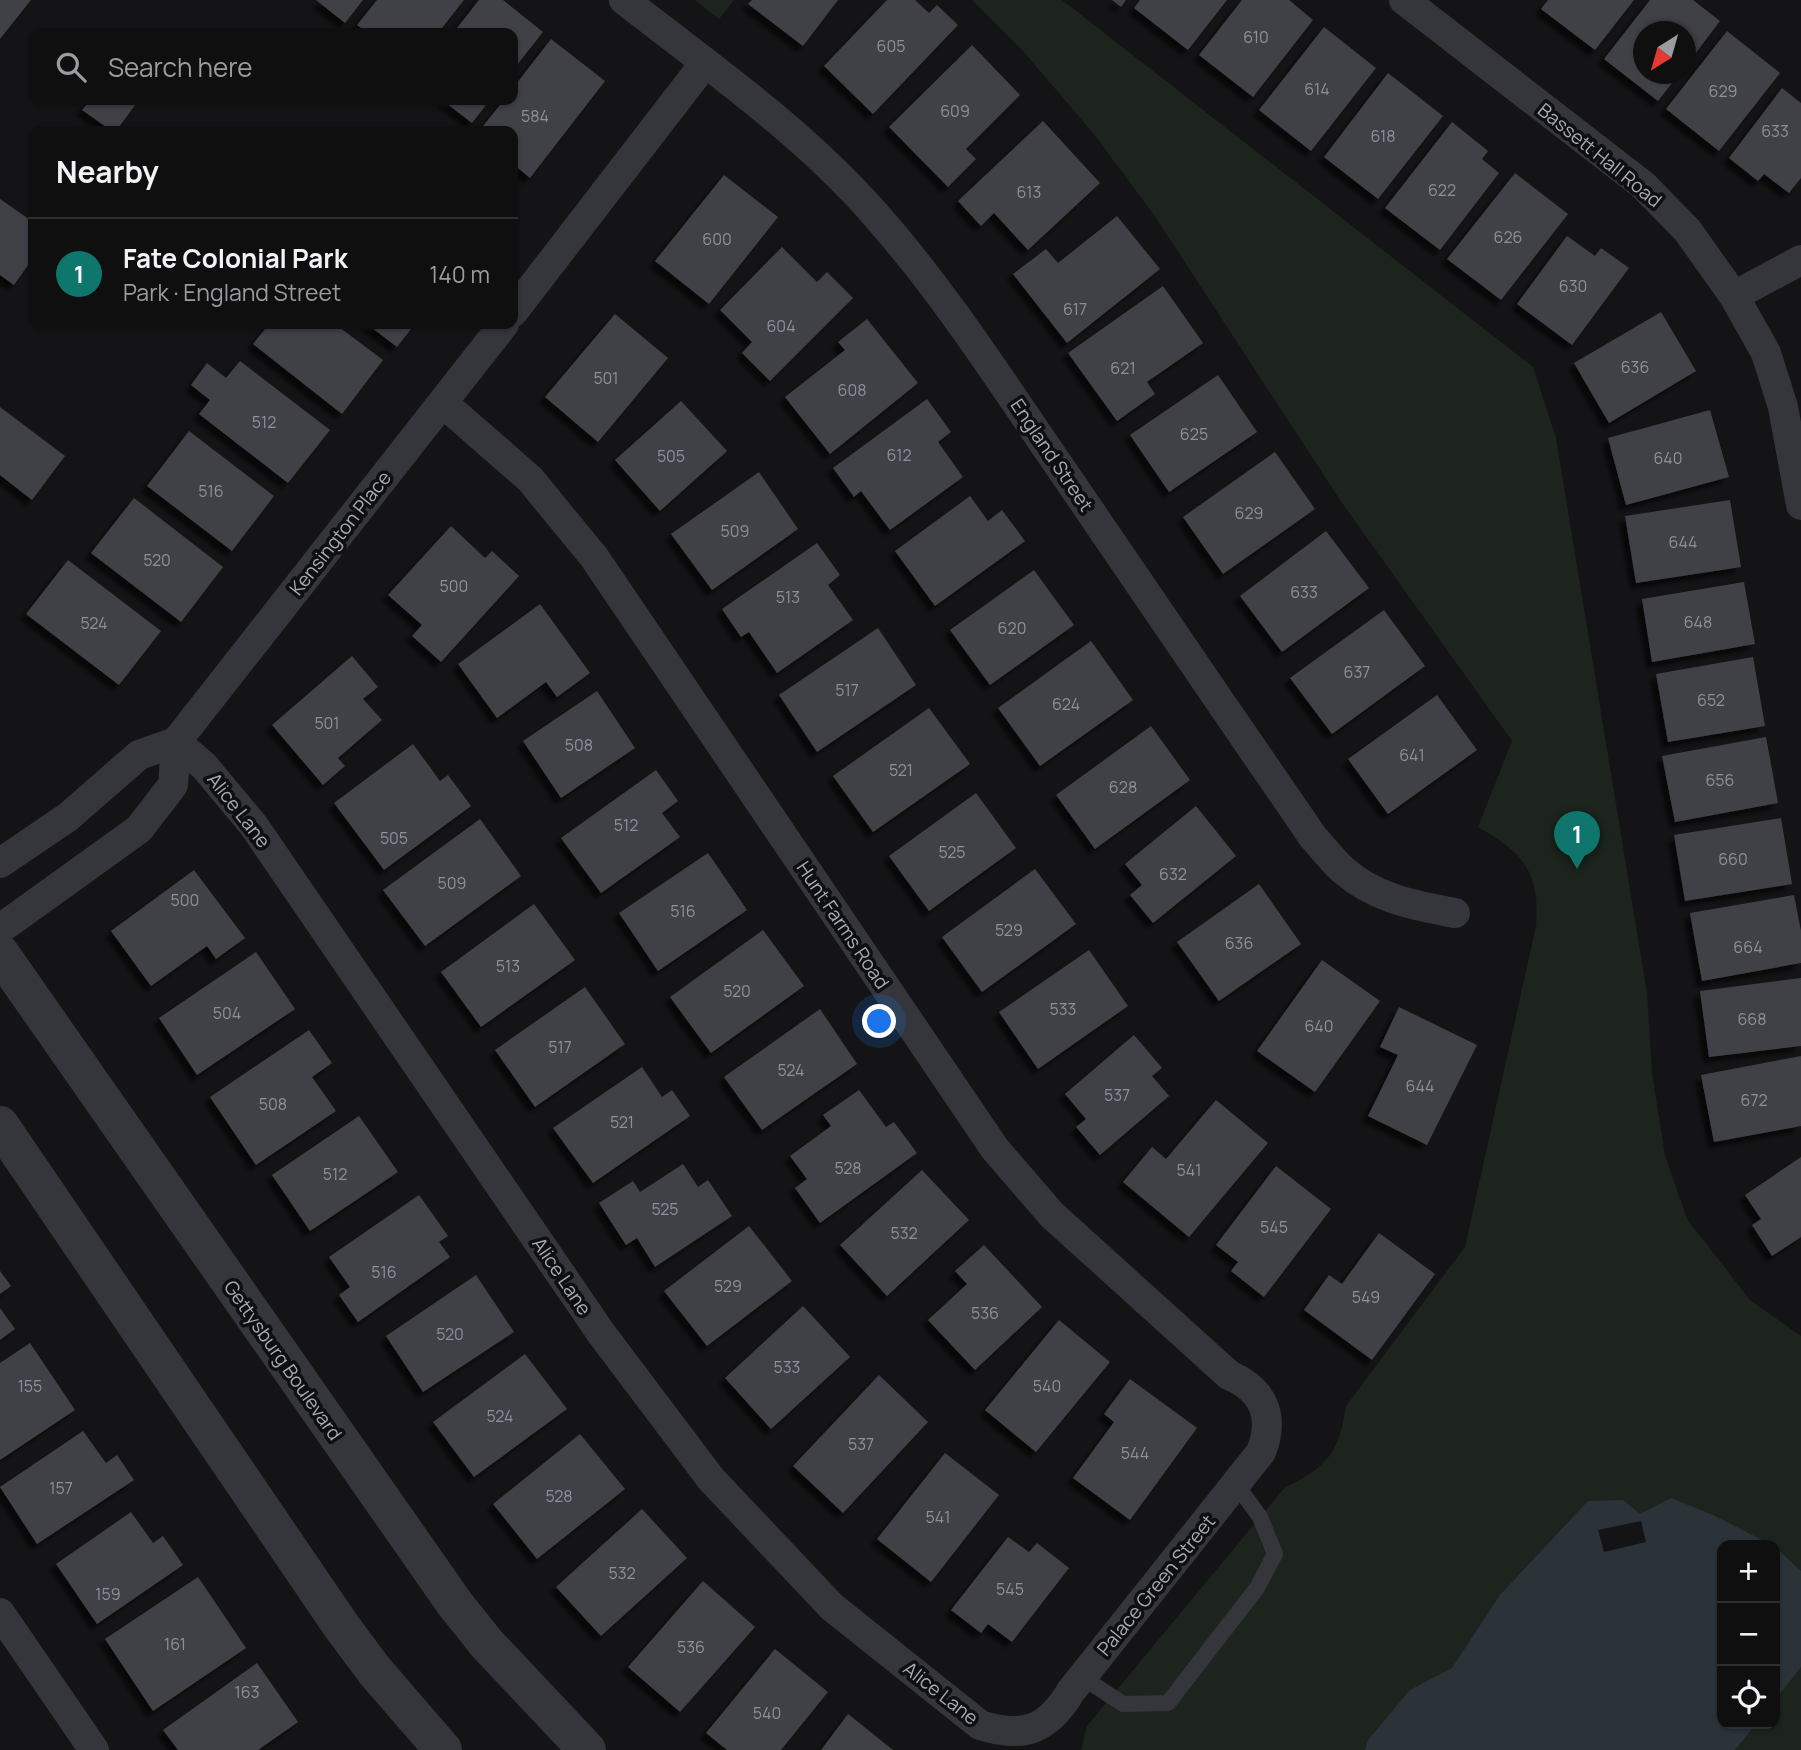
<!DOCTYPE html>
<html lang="en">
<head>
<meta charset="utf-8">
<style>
	body { margin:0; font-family:Manrope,sans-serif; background:#1d1d1e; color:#f1f3f6 }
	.controls { position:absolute; right:21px; bottom:21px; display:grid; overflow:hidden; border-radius:14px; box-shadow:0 2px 5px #0004 }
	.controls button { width:63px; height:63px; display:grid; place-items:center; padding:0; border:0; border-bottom:2px solid #2f2f30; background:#0f0f10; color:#f1f3f6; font:35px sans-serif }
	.compass { position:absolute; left:1633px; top:21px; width:63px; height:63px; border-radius:50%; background:#0f0f10; box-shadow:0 2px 5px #0004; rotate:217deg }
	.you { position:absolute; left:880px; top:1022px; width:24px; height:24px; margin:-18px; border:5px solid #fff; border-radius:50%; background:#1a73e8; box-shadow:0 0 0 10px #1a73e833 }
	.badge { display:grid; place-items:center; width:46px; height:46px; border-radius:50%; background:#0f766e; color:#fff; font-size:23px; font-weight:700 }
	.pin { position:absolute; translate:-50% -58px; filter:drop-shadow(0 2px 4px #0008) }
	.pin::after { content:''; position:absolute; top:37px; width:24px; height:21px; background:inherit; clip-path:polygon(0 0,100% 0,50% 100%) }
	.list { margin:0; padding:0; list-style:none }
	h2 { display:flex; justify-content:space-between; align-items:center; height:91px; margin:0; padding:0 28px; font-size:30px }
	h2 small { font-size:23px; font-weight:400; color:#9b9c9f }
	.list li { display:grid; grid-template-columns:46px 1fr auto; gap:21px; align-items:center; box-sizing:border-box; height:112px; padding:0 28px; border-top:2px solid #2f2f30 }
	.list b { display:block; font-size:26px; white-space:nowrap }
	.list p { margin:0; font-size:23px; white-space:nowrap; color:#9b9c9f }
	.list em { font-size:23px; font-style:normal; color:#9b9c9f }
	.icon { flex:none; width:38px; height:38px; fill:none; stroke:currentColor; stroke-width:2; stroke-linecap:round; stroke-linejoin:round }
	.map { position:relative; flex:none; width:1801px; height:1750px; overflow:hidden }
	.search { position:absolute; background:#0f0f10; box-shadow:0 2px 5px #0004; left:28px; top:28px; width:490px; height:77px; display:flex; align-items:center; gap:18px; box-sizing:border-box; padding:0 24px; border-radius:14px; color:#9b9c9f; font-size:26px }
	.panel { position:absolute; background:#0f0f10; box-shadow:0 2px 5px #0004; left:28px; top:126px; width:490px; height:203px; border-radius:14px }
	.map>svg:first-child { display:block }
	.green { fill:#1c241d; fill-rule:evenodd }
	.water { fill:#2b3339 }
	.pier { fill:#141416 }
	.building { fill:#404146; filter:url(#shadow) }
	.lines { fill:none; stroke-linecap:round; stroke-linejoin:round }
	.service { stroke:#35363b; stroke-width:16 }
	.minor { stroke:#35363b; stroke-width:30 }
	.tertiary { stroke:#35363b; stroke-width:38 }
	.labels { text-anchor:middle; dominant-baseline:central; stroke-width:7; stroke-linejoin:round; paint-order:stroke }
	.number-label { font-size:16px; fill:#8c909a }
	.street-label { font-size:19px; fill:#a6abb6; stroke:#0f0f11 }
</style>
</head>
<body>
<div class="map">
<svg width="1801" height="1750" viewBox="0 0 1801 1750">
	<defs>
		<filter id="shadow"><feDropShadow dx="-6" dy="6" stdDeviation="2" flood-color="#0009"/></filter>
	</defs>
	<rect width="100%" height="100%" fill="#141416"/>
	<g class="green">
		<polygon points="695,0 734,0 719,19"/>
		<path d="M972 0H1062L1533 367 1556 438 1647 993 1652 1073 1665 1155 1687 1219 1750 1300 1801 1336V1750H1081L1087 1726 1285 1487C1327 1468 1339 1452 1346 1406L1465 1247 1536 926C1540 871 1524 854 1478 827L1512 741 1340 500 1154 215 1093 133 1023 51ZM1722 1545H1775V1724H1722Z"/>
	</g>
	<g class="water">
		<polygon points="1671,1498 1713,1515 1772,1545 1722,1545 1722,1724 1756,1724 1735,1750 1365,1750 1368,1740 1410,1690 1452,1668 1500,1595 1588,1501 1623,1500 1640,1514"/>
		<polygon points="1775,1547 1801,1571 1801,1667 1775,1700"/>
	</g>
	<polygon class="pier" points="1641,1521 1646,1542 1604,1552 1598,1530"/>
	<g class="building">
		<polygon points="0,0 31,0 0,39"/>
		<polygon points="316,0 363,0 345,23"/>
		<polygon points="377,0 464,0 438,33 368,33 357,25"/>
		<polygon points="479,0 503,0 543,32 513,70 513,33 453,33"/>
		<polygon points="752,0 838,0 803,46 748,4"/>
		<polygon points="887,0 915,0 929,13 937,5 958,25 873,114 824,66"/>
		<polygon points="1112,0 1126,0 1121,7"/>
		<polygon points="1140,0 1227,0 1188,50 1134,8"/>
		<polygon points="1242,0 1289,0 1313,20 1253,97 1199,55"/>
		<polygon points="1548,0 1634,0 1595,50 1541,9"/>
		<polygon points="1650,0 1693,0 1720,21 1686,66 1686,32 1644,32 1644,74 1679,74 1658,101 1604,59"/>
		<polygon points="1324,27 1376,68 1311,151 1259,110"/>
		<polygon points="1727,31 1780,73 1719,151 1666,109"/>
		<polygon points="551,39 605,81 530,178 513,164 513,131 479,131 504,100 513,100 513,88"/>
		<polygon points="972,45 1020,95 966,149 976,159 948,187 889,127"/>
		<polygon points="1388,73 1443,116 1378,199 1324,157"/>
		<polygon points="1782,88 1801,103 1801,178 1789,193 1764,174 1758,181 1729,158"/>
		<polygon points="90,100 139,100 116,131 112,131 82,110"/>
		<polygon points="442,100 490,100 472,123"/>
		<polygon points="1043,121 1100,183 1028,250 994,213 981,226 958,201"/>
		<polygon points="1452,122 1488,151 1482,159 1499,173 1440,250 1385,208"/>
		<polygon points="1515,173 1568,214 1501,300 1447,259"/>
		<polygon points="724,175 778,217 709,304 655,261"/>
		<polygon points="0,199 33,222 33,258 14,285 0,275"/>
		<polygon points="1117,216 1160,269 1067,343 1013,274 1046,249 1058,263"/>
		<polygon points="1567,236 1595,256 1601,248 1629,268 1572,345 1517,304"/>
		<polygon points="782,247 817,282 827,272 853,298 770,381 742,353 752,342 720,310"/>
		<polygon points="1163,286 1203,343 1147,382 1155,394 1117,421 1068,353"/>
		<polygon points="1661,312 1696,371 1609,423 1574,363"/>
		<polygon points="615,314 668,358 598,442 545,397"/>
		<polygon points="867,319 918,383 830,454 785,397 845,350 838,342"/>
		<polygon points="269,324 335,324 383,360 342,414 253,344"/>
		<polygon points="367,324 415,324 397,347"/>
		<polygon points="240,361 330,430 288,483 199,414 210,400 191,385 207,363 226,378"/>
		<polygon points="1218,375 1257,432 1169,492 1130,435"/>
		<polygon points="927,399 951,432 938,442 963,477 890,530 861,491 854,497 833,468"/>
		<polygon points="681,401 727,451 660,511 615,460"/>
		<polygon points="0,407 65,456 32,500 0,475"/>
		<polygon points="1710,410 1729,477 1626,505 1608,438"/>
		<polygon points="189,431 274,496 232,551 147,486"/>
		<polygon points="1275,452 1315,509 1223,574 1183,517"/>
		<polygon points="759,472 798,529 712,590 671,534"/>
		<polygon points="970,496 988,521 1002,510 1025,541 935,606 895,551"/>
		<polygon points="134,498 223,567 181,622 91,553"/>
		<polygon points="1730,500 1741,567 1636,583 1625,516"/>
		<polygon points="451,526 485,558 492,551 519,576 441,662 412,636 422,625 388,595"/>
		<polygon points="1326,531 1369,588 1282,652 1240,596"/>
		<polygon points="817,543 840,575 828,585 853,620 777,673 749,632 741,637 722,609"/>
		<polygon points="68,560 161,631 119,685 26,614"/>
		<polygon points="1034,570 1074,625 990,685 950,630"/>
		<polygon points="1744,582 1755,644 1652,662 1642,599"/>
		<polygon points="540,604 590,673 557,697 546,682 497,718 458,664"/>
		<polygon points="1384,610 1425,666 1332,734 1290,678"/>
		<polygon points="878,628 916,685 817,752 779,695"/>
		<polygon points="1091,641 1133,700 1040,766 998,708"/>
		<polygon points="352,656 378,687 363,699 382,720 338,758 345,766 323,785 272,725"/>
		<polygon points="1753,657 1765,726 1668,742 1656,674"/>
		<polygon points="597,691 635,748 561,798 523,741"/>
		<polygon points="1437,695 1477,750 1388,814 1348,759"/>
		<polygon points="929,708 970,764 873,832 833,776"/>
		<polygon points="1151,726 1190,780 1095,849 1056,795"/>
		<polygon points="1766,737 1778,803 1675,822 1662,756"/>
		<polygon points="413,744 440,781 448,775 471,806 384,870 334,803"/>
		<polygon points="656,770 678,801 662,813 680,837 601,893 561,838"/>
		<polygon points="976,793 1016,848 929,911 889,856"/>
		<polygon points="1196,806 1236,856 1153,923 1130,895 1142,885 1125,864"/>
		<polygon points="1781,818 1792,884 1685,901 1674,835"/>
		<polygon points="480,819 521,876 425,946 383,890"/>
		<polygon points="708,853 747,910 658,971 619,913"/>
		<polygon points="1035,869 1076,924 982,992 942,937"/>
		<polygon points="194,870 245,938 216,959 207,946 151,986 111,931"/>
		<polygon points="1259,884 1301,944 1219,1001 1177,942"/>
		<polygon points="1794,895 1801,931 1801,963 1702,981 1690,913"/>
		<polygon points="534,904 575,960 481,1027 441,972"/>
		<polygon points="763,930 804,986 711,1053 670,997"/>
		<polygon points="1089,950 1128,1006 1038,1069 999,1012"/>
		<polygon points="256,952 295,1009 197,1075 159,1018"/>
		<polygon points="1322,960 1380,1001 1315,1092 1257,1051"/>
		<polygon points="1801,978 1801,1046 1709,1057 1700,991"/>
		<polygon points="585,987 625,1044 535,1107 495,1050"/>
		<polygon points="1399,1007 1477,1045 1427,1145 1368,1116 1398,1055 1380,1047"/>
		<polygon points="820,1009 857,1064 762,1130 724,1077"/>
		<polygon points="309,1030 332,1063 312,1077 336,1111 256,1165 210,1097"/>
		<polygon points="1134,1035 1162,1068 1152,1076 1169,1096 1100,1155 1076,1127 1086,1119 1065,1094"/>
		<polygon points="1801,1056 1801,1126 1714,1142 1701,1075"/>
		<polygon points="642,1067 662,1097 672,1090 690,1116 593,1183 553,1128"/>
		<polygon points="859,1090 886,1127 894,1122 917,1153 820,1223 795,1188 807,1179 790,1156 831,1126 823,1115"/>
		<polygon points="1216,1100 1268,1143 1189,1237 1123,1182 1152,1147 1166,1159"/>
		<polygon points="359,1116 398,1172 310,1231 272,1175"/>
		<polygon points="1801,1157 1801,1237 1772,1256 1752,1225 1761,1219 1745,1195"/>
		<polygon points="683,1164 698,1187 708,1180 732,1216 655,1267 637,1238 626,1245 599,1203 633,1181 640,1192"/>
		<polygon points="1276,1166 1331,1209 1264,1297 1231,1271 1238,1262 1216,1245"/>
		<polygon points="922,1170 969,1220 887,1296 840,1245"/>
		<polygon points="419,1195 448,1236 439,1242 450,1257 358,1322 339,1295 350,1287 329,1257"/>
		<polygon points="749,1226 792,1281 707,1346 664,1291"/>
		<polygon points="1379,1233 1435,1274 1372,1360 1304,1310 1329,1275 1342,1284"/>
		<polygon points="984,1245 1042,1307 975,1370 928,1320 967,1284 955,1271"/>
		<polygon points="0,1271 11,1286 0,1294"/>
		<polygon points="476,1275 514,1332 423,1392 386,1336"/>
		<polygon points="803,1306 850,1357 771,1429 725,1378"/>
		<polygon points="0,1308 15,1329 0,1340"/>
		<polygon points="1059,1320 1110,1362 1036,1452 985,1410"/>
		<polygon points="30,1343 75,1410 0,1460 0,1363"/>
		<polygon points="525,1354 567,1409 474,1477 433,1422"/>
		<polygon points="879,1375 928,1422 843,1513 793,1466"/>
		<polygon points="1130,1379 1197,1428 1130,1520 1073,1478 1114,1422 1104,1414"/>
		<polygon points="83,1431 106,1463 117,1455 134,1480 37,1544 0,1487"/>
		<polygon points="580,1434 625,1489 537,1559 493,1504"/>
		<polygon points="945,1453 999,1495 931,1582 877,1539"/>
		<polygon points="642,1509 687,1558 601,1636 556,1587"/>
		<polygon points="131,1512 153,1543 163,1536 183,1565 97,1624 56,1564"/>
		<polygon points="1008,1537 1029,1552 1037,1543 1069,1568 1012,1642 988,1624 981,1633 951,1610"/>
		<polygon points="198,1577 246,1648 153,1711 105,1639"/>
		<polygon points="703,1581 755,1627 680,1712 628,1667"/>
		<polygon points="775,1649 828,1692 781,1750 727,1750 706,1733"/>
		<polygon points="257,1663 298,1722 258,1750 178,1750 163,1730"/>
		<polygon points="848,1714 893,1750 821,1750"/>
	</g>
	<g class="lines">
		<polyline class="service" points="1082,1677 1123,1704 1168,1703 1257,1588 1275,1554 1260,1517 1236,1484"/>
		<g class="minor">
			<path d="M624 0C710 67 802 131 874 213 945 293 1002 383 1062 470 1145 592 1229 715 1313 837 1323 848 1332 860 1343 870 1376 899 1414 905 1455 913"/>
			<polyline points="1404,0 1643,185 1687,230 1734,296 1766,353 1783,407 1801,505"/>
			<polyline points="1734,296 1801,260"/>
			<polyline points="513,312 705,63"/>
			<path d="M176 742 204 766 254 826 601 1333 711 1479 832 1607 980 1725C1023 1739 1048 1730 1071 1691L1261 1452C1275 1417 1264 1390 1229 1375L1052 1215 995 1149 594 557 530 479 443 403"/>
			<polyline points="0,863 68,817 139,755 176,742 504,324"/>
			<polyline points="0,929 139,829 173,785 176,742"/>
			<polyline points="0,1613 94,1750"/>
		</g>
		<g class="tertiary">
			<polyline points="0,953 455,1604 487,1644 587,1750"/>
			<polyline points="0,1125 342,1627 374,1670 443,1750"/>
		</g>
	</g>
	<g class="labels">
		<g class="number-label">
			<text x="1256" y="37">610</text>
			<text x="891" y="46">605</text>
			<text x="1317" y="89">614</text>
			<text x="1723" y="91">629</text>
			<text x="955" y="111">609</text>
			<text x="535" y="116">584</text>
			<text x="1775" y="131">633</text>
			<text x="1383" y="136">618</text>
			<text x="1442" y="190">622</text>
			<text x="1029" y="192">613</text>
			<text x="1508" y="237">626</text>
			<text x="717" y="239">600</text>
			<text x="1573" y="286">630</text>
			<text x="1075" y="309">617</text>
			<text x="781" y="326">604</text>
			<text x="1635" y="367">636</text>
			<text x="1123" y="368">621</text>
			<text x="606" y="378">501</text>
			<text x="852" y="390">608</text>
			<text x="264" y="422">512</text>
			<text x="1194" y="434">625</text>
			<text x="899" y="455">612</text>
			<text x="671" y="456">505</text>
			<text x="1668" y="458">640</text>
			<text x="211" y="491">516</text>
			<text x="1249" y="513">629</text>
			<text x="735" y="531">509</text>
			<text x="1683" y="542">644</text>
			<text x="157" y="560">520</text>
			<text x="454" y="586">500</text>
			<text x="1304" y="592">633</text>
			<text x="788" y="597">513</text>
			<text x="1698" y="622">648</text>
			<text x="94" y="623">524</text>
			<text x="1012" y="628">620</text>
			<text x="1357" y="672">637</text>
			<text x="847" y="690">517</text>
			<text x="1711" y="700">652</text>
			<text x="1066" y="704">624</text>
			<text x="327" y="723">501</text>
			<text x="579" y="745">508</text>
			<text x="1412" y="755">641</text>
			<text x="901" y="770">521</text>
			<text x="1720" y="780">656</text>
			<text x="1123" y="787">628</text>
			<text x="626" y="825">512</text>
			<text x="394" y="838">505</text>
			<text x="952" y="852">525</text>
			<text x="1733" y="859">660</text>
			<text x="1173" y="874">632</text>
			<text x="452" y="883">509</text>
			<text x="185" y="900">500</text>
			<text x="683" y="911">516</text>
			<text x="1009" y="930">529</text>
			<text x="1239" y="943">636</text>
			<text x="1748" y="947">664</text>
			<text x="508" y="966">513</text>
			<text x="737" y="991">520</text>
			<text x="1063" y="1009">533</text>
			<text x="227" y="1013">504</text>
			<text x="1752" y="1019">668</text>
			<text x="1319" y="1026">640</text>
			<text x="560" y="1047">517</text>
			<text x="791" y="1070">524</text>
			<text x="1420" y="1086">644</text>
			<text x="1117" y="1095">537</text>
			<text x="1754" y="1100">672</text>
			<text x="273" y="1104">508</text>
			<text x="622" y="1122">521</text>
			<text x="848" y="1168">528</text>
			<text x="1189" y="1170">541</text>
			<text x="335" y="1174">512</text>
			<text x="665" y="1209">525</text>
			<text x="1274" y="1227">545</text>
			<text x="904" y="1233">532</text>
			<text x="384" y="1272">516</text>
			<text x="728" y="1286">529</text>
			<text x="1366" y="1297">549</text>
			<text x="985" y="1313">536</text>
			<text x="450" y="1334">520</text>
			<text x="787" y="1367">533</text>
			<text x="30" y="1386">155</text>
			<text x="1047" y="1386">540</text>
			<text x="500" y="1416">524</text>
			<text x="861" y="1444">537</text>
			<text x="1135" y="1453">544</text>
			<text x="61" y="1488">157</text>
			<text x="559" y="1496">528</text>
			<text x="938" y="1517">541</text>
			<text x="622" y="1573">532</text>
			<text x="1010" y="1589">545</text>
			<text x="108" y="1594">159</text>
			<text x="175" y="1644">161</text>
			<text x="691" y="1647">536</text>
			<text x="247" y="1692">163</text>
			<text x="767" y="1713">540</text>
		</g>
		<g class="street-label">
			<text transform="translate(1600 155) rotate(39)">Bassett Hall Road</text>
			<text transform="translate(1052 455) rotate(56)">England Street</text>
			<text transform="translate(340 533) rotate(-52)">Kensington Place</text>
			<text transform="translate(239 810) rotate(52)">Alice Lane</text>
			<text transform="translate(843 925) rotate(56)">Hunt Farms Road</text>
			<text transform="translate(562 1276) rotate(56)">Alice Lane</text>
			<text transform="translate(283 1360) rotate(55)">Gettysburg Boulevard</text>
			<text transform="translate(1156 1585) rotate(-51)">Palace Green Street</text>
			<text transform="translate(941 1693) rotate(38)">Alice Lane</text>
		</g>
	</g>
</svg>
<div class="controls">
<button>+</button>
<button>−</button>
<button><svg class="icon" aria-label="locate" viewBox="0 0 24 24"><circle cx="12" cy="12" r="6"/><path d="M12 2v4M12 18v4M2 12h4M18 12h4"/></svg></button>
</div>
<svg class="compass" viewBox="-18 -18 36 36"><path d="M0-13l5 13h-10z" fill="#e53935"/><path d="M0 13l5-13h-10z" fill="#9b9c9f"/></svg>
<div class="you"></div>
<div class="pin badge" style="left:1577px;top:869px">1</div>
<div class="search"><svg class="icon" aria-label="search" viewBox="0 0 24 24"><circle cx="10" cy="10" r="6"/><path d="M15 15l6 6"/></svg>Search here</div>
<section class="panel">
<h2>Nearby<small></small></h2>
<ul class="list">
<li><span class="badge">1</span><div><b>Fate Colonial Park</b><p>Park · England Street</p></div><em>140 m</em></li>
</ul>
</section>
</div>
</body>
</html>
